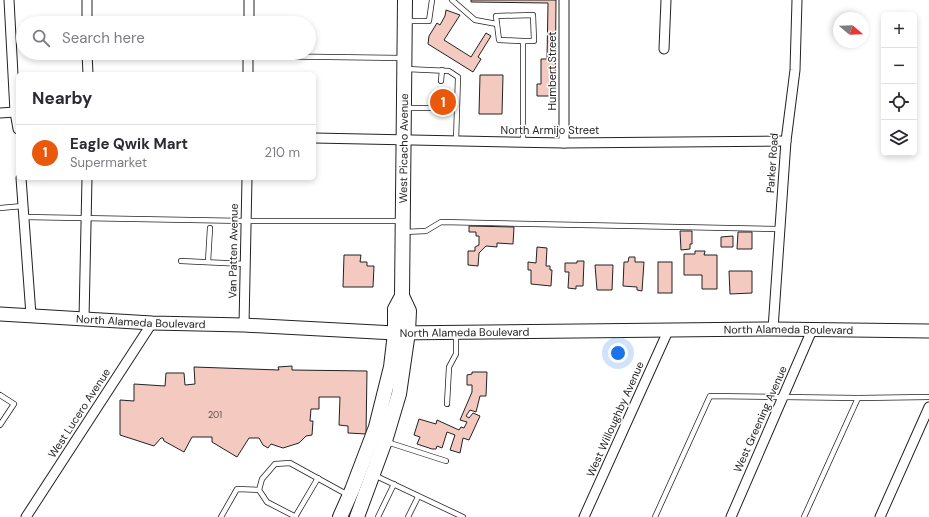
<!DOCTYPE html>
<html lang="en">
<head>
<meta charset="utf-8">
<style>
	body { margin:0; font-family:"DM Sans",sans-serif; background:#f7f7f7; color:#2b2b33 }
	.controls { position:absolute; right:12px; top:12px; display:grid; overflow:hidden; border-radius:6px; box-shadow:0 2px 6px #0003 }
	.controls button { width:36px; height:36px; display:grid; place-items:center; padding:0; border:0; border-bottom:1px solid #e1e1e2; background:#fff; color:#2b2b33; font:20px sans-serif }
	.compass { position:absolute; left:833px; top:12px; width:36px; height:36px; border-radius:50%; background:#fff; box-shadow:0 2px 6px #0003; rotate:109deg }
	.you { position:absolute; left:618px; top:353px; width:14px; height:14px; margin:-10px; border:3px solid #fff; border-radius:50%; background:#1a73e8; box-shadow:0 0 0 6px #1a73e833 }
	.badge { display:grid; place-items:center; width:26px; height:26px; border-radius:50%; background:#ea580c; color:#fff; font-size:13px; font-weight:700 }
	.pin { position:absolute; translate:-50% -50%; border:2px solid #fff; box-shadow:0 1px 4px #0006 }
	.list { margin:0; padding:0; list-style:none }
	h2 { display:flex; justify-content:space-between; align-items:center; height:52px; margin:0; padding:0 16px; font-size:17px }
	h2 small { font-size:13px; font-weight:400; color:#7c7c81 }
	.list li { display:grid; grid-template-columns:26px 1fr auto; gap:12px; align-items:center; box-sizing:border-box; height:56px; padding:0 16px; border-top:1px solid #e1e1e2 }
	.list b { display:block; font-size:15px; white-space:nowrap }
	.list p { margin:0; font-size:13px; white-space:nowrap; color:#7c7c81 }
	.list em { font-size:13px; font-style:normal; color:#7c7c81 }
	.icon { flex:none; width:22px; height:22px; fill:none; stroke:currentColor; stroke-width:2; stroke-linecap:round; stroke-linejoin:round }
	.map { position:relative; flex:none; width:929px; height:517px; overflow:hidden }
	.search { position:absolute; background:#fff; box-shadow:0 2px 6px #0003; left:16px; top:16px; width:300px; height:44px; display:flex; align-items:center; gap:10px; box-sizing:border-box; padding:0 14px; border-radius:22px; color:#7c7c81; font-size:15px }
	.panel { position:absolute; background:#fff; box-shadow:0 2px 6px #0003; left:16px; top:72px; width:300px; height:108px; border-radius:6px }
	.map>svg:first-child { display:block }
	.building { fill:#f3c9c0; stroke:#222 }
	.lines { fill:none; stroke-linecap:round; stroke-linejoin:round }
	.lane-casing { stroke:#222; stroke-width:6 }
	.street-casing { stroke:#222; stroke-width:11 }
	.secondary-casing { stroke:#222; stroke-width:15 }
	.primary-casing { stroke:#222; stroke-width:16 }
	.lane { stroke:#fff; stroke-width:4.5 }
	.street { stroke:#fff; stroke-width:9 }
	.secondary { stroke:#fff; stroke-width:13 }
	.primary { stroke:#fff; stroke-width:14 }
	.labels { text-anchor:middle; dominant-baseline:central; stroke-width:3; stroke-linejoin:round; paint-order:stroke }
	.number-label { font-size:9px; fill:#564c4a }
	.street-label { font-size:11px; fill:#222; stroke:#fff }
</style>
</head>
<body>
<div class="map">
<svg width="929" height="517" viewBox="0 0 929 517">
	<rect width="100%" height="100%" fill="#fff"/>
	<g class="building">
		<polygon points="471,0 556,0 555,102 550,102 550,96 537,96 537,84 541,84 541,59 547,59 548,3 471,2"/>
		<polygon points="446,10 460,15 444,40 471,57 486,33 491,36 478,57 481,59 473,72 428,44 429,36 437,23 440,25 445,16"/>
		<polygon points="480,75 503,75 502,114 479,114"/>
		<polygon points="469,226 514,227 513,244 497,243 497,247 486,246 479,253 478,266 468,265 468,251 475,251 475,247 479,245 479,236 476,236 476,232 469,232"/>
		<polygon points="680,231 692,231 692,244 690,244 690,249 681,250"/>
		<polygon points="738,232 752,232 752,249 737,249"/>
		<polygon points="733,236 733,247 721,247 721,237"/>
		<polygon points="537,247 547,248 546,266 550,266 550,270 552,270 551,286 531,284 531,270 528,270 528,262 536,263"/>
		<polygon points="695,251 705,251 704,255 717,255 717,289 702,289 702,275 684,275 684,254 695,254"/>
		<polygon points="344,255 361,255 360,262 367,262 367,266 374,266 373,287 343,287"/>
		<polygon points="629,257 635,257 635,262 644,262 642,291 637,290 637,287 623,286 624,262 628,262"/>
		<polygon points="577,261 584,261 583,286 576,286 576,289 568,288 569,272 565,272 565,263 577,263"/>
		<rect x="658" y="262" width="14" height="31"/>
		<polygon points="595,265 613,265 612,290 597,290"/>
		<polygon points="729,271 752,271 752,293 730,294"/>
		<polygon points="292,366 292,370 367,371 366,434 348,433 348,426 339,425 340,397 319,397 319,409 311,409 310,421 313,421 312,435 306,436 299,443 283,448 271,444 268,448 263,445 259,438 249,438 237,457 212,442 212,437 192,437 184,452 164,441 163,438 161,438 154,446 120,435 120,400 134,401 134,384 165,386 166,373 184,373 185,385 195,384 194,367 279,370 278,367"/>
		<polygon points="472,372 487,372 486,396 480,396 476,412 470,410 466,416 469,418 473,413 480,416 469,440 463,438 460,453 450,450 455,435 447,432 442,448 437,446 436,449 432,449 417,444 420,437 414,435 419,419 436,424 437,420 459,430 461,427 464,428 467,422 460,420 472,392 472,385 467,385 467,375 472,374"/>
	</g>
	<g class="lines">
		<defs>
			<g id="lane">
				<polyline points="452,0 475,20 497,24"/>
				<polyline points="407,21 429,21 432,0"/>
				<polyline points="87,54 403,58"/>
				<polyline points="406,69 449,71 458,77 456,141"/>
				<polyline points="441,81 442,70"/>
				<polyline points="406,108 457,108"/>
				<polyline points="441,108 441,98"/>
				<polyline points="523,142 523,41 534,41 533,15 496,16 499,40 523,41"/>
				<polyline points="0,208 23,206"/>
				<polyline points="24,217 246,221 400,221"/>
				<polyline points="404,232 426,231 441,222 780,229"/>
				<polyline points="181,261 245,264"/>
				<polyline points="208,262 210,228"/>
				<polyline points="0,395 14,404 0,425"/>
				<polyline points="858,398 929,397"/>
				<polyline points="447,404 449,367 456,354 456,334"/>
				<polyline points="387,442 446,461"/>
				<polyline points="374,475 463,517"/>
				<polyline points="221,517 237,489 259,490"/>
				<polyline points="295,517 318,478"/>
				<polyline points="296,517 267,502 259,490 262,479 275,464 290,463 348,495"/>
				<polyline points="378,517 394,484"/>
				<polyline points="408,517 418,497"/>
				<polyline points="655,517 710,396 858,398 804,517"/>
			</g>
			<g id="street">
				<polyline points="9,0 15,112 18,129"/>
				<polyline points="87,0 87,23"/>
				<polyline points="249,23 249,0"/>
				<polyline points="664,49 666,0"/>
				<polyline points="87,53 88,74"/>
				<polyline points="248,74 248,53"/>
				<polyline points="0,113 15,112"/>
				<polyline points="314,138 564,143 786,141"/>
				<polyline points="564,143 564,0"/>
				<polyline points="21,178 31,315"/>
				<polyline points="84,319 87,178"/>
				<polyline points="244,325 247,178"/>
				<polyline points="773,329 786,141 795,70 797,0"/>
				<polyline points="26,517 152,323"/>
				<polyline points="584,517 668,331"/>
				<polyline points="731,517 812,330"/>
				<polyline points="880,517 929,407"/>
			</g>
			<g id="secondary">
				<path id="s1" d="M0 314 152 323 244 325 395 333 773 329 929 331"/>
			</g>
			<g id="primary">
				<polyline points="340,517 352,490 376,427 391,367 395,333 395,309 402,296"/>
				<path id="s2" d="M357 517 385 441 399 394 408 332 409 311 402 296 405 0"/>
			</g>
		</defs>
		<use href="#lane" class="lane-casing"/>
		<use href="#street" class="street-casing"/>
		<use href="#secondary" class="secondary-casing"/>
		<use href="#primary" class="primary-casing"/>
		<use href="#lane" class="lane"/>
		<use href="#street" class="street"/>
		<use href="#secondary" class="secondary"/>
		<use href="#primary" class="primary"/>
	</g>
	<g class="labels">
		<g class="number-label">
			<text x="215" y="415">201</text>
		</g>
		<g class="street-label">
			<text transform="translate(552 71) rotate(-90)">Humbert Street</text>
			<text x="550" y="130">North Armijo Street</text>
			<text stroke="none"><textPath href="#s2" startOffset="378">West Picacho Avenue</textPath></text>
			<text transform="translate(772 163) rotate(-86)">Parker Road</text>
			<text transform="translate(233 251) rotate(-89)">Van Patten Avenue</text>
			<text stroke="none"><textPath href="#s1" startOffset="141">North Alameda Boulevard</textPath></text>
			<text stroke="none"><textPath href="#s1" startOffset="789">North Alameda Boulevard</textPath></text>
			<text stroke="none"><textPath href="#s1" startOffset="465">North Alameda Boulevard</textPath></text>
			<text transform="translate(79 413) rotate(-57)">West Lucero Avenue</text>
			<text transform="translate(615 419) rotate(-66)">West Willoughby Avenue</text>
			<text transform="translate(760 419) rotate(-66)">West Greening Avenue</text>
		</g>
	</g>
</svg>
<div class="controls">
<button>+</button>
<button>−</button>
<button><svg class="icon" aria-label="locate" viewBox="0 0 24 24"><circle cx="12" cy="12" r="6"/><path d="M12 2v4M12 18v4M2 12h4M18 12h4"/></svg></button>
<button><svg class="icon" aria-label="layers" viewBox="0 0 24 24"><path d="M12 4l9 5-9 5-9-5zM3 14l9 5 9-5"/></svg></button>
</div>
<svg class="compass" viewBox="-18 -18 36 36"><path d="M0-13l5 13h-10z" fill="#e53935"/><path d="M0 13l5-13h-10z" fill="#7c7c81"/></svg>
<div class="you"></div>
<div class="pin badge" style="left:443px;top:102px">1</div>
<div class="search"><svg class="icon" aria-label="search" viewBox="0 0 24 24"><circle cx="10" cy="10" r="6"/><path d="M15 15l6 6"/></svg>Search here</div>
<section class="panel">
<h2>Nearby<small></small></h2>
<ul class="list">
<li><span class="badge">1</span><div><b>Eagle Qwik Mart</b><p>Supermarket</p></div><em>210 m</em></li>
</ul>
</section>
</div>
</body>
</html>
